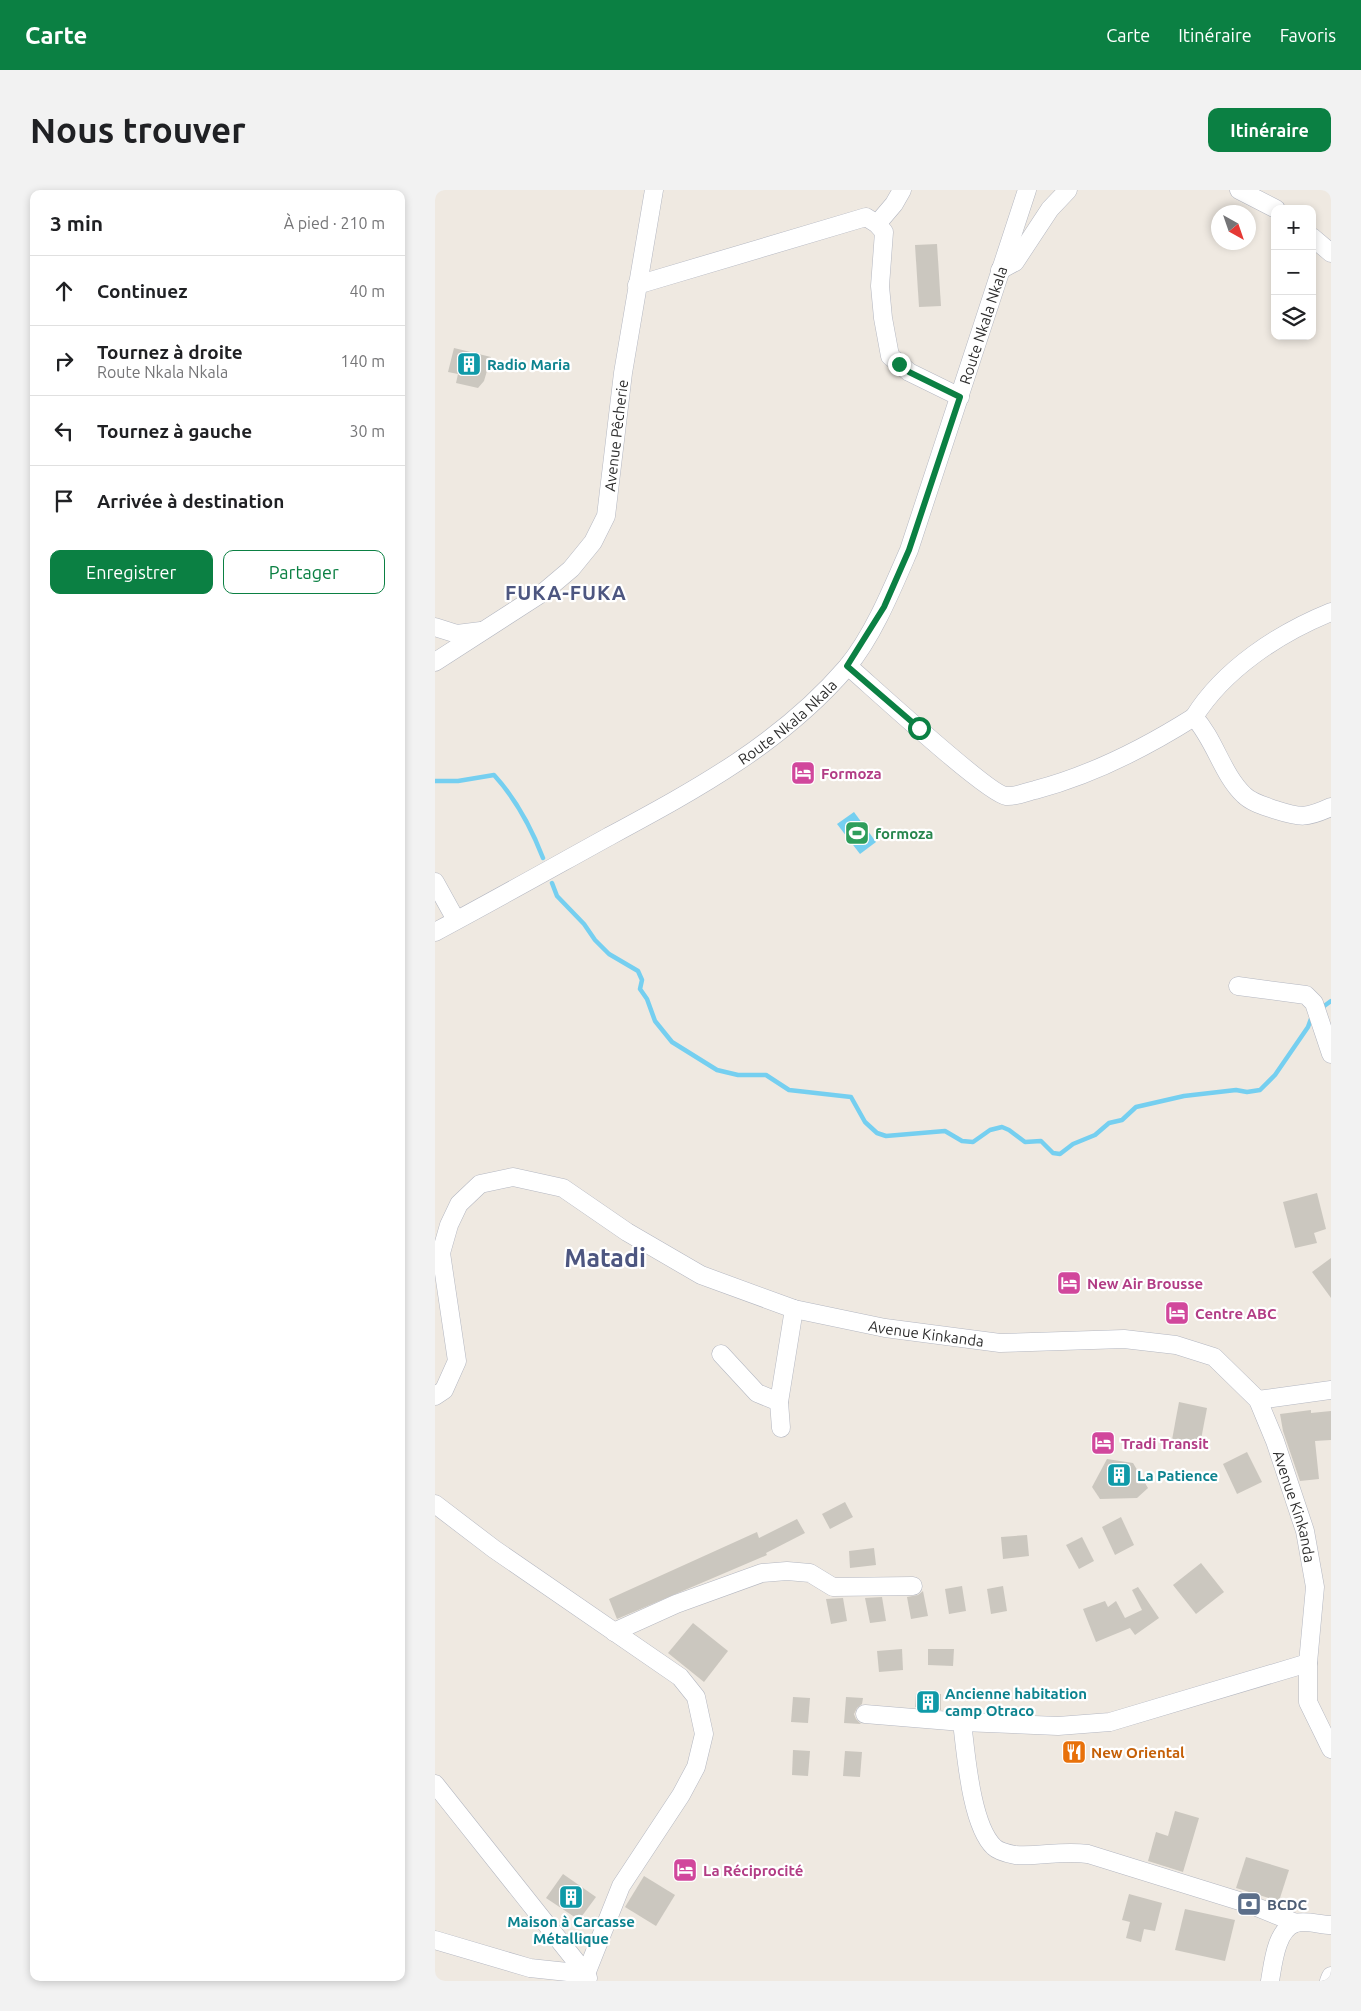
<!DOCTYPE html>
<html lang="fr">
<head>
<meta charset="utf-8">
<style>
	body { margin:0; font-family:Ubuntu,sans-serif; background:#f2f2f2; color:#202124 }
	.controls { position:absolute; right:15px; top:15px; display:grid; overflow:hidden; border-radius:10px; box-shadow:0 2px 8px #0003 }
	.controls button { width:45px; height:45px; display:grid; place-items:center; padding:0; border:0; border-bottom:1px solid #e0e0e0; background:#fff; color:#202124; font:25px sans-serif }
	.compass { position:absolute; left:776px; top:15px; width:45px; height:45px; border-radius:50%; background:#fff; box-shadow:0 2px 8px #0003; rotate:140deg }
	.stop { position:absolute; width:15px; height:15px; margin:-11px; border:4px solid #0b8043; border-radius:50%; background:#fff }
	.stop.end { background:#0b8043; border-color:#fff; box-shadow:0 1px 5px #0008 }
	.list { margin:0; padding:0; list-style:none }
	h2 { display:flex; justify-content:space-between; align-items:center; height:65px; margin:0; padding:0 20px; font-size:21px }
	h2 small { font-size:16px; font-weight:400; color:#757577 }
	.list li { display:grid; grid-template-columns:32px 1fr auto; gap:15px; align-items:center; box-sizing:border-box; height:70px; padding:0 20px; border-top:1px solid #e0e0e0 }
	.list b { display:block; font-size:19px; white-space:nowrap }
	.list p { margin:0; font-size:16px; white-space:nowrap; color:#757577 }
	.list em { font-size:16px; font-style:normal; color:#757577 }
	.actions { display:flex; gap:10px; padding:15px 20px }
	.actions a { flex:1; padding:11px 0; border:1px solid #0b8043; border-radius:10px; text-align:center; font-size:18px; color:#0b8043 }
	.actions .main { background:#0b8043; color:#fff }
	.icon { flex:none; width:28px; height:28px; fill:none; stroke:currentColor; stroke-width:2; stroke-linecap:round; stroke-linejoin:round }
	.map { position:relative; flex:none; width:896px; height:1791px; overflow:hidden; border-radius:10px }
	header { display:flex; align-items:center; gap:30px; box-sizing:border-box; height:70px; padding:0 25px; background:#0b8043; color:#fff }
	header strong { font-size:24px }
	nav { display:flex; gap:28px; margin-inline-start:auto; font-size:18px }
	.intro { display:flex; align-items:center; justify-content:space-between; box-sizing:border-box; height:120px; padding:0 30px }
	h1 { margin:0; font-size:35px }
	.button { padding:12px 22px; border-radius:10px; background:#0b8043; color:#fff; font-size:18px; font-weight:700 }
	main { display:flex; gap:30px; padding:0 30px }
	aside { flex:1; background:#fff; border-radius:10px; box-shadow:0 2px 8px #0003 }
	.map>svg:first-child { display:block }
	.water { fill:#75cff0 }
	.lines { fill:none; stroke-linecap:round; stroke-linejoin:round }
	.stream { stroke:#75cff0; stroke-width:4.5 }
	.building { fill:#cbc7bf }
	.minor-casing { stroke:#b4b7c1; stroke-width:19 }
	.minor { stroke:#fff; stroke-width:18 }
	.route { stroke:#0b8043; stroke-width:6 }
	.labels { text-anchor:middle; dominant-baseline:central; stroke-width:4.5; stroke-linejoin:round; paint-order:stroke }
	.street-label { font-size:15px; fill:#2e2e2e; stroke:#fff }
	.culture-label { font-size:15px; font-weight:bold; fill:#0d838f; stroke:#fff; text-anchor:start }
	.hotel-label { font-size:15px; font-weight:bold; fill:#b23c85; stroke:#fff; text-anchor:start }
	.leisure-label { font-size:15px; font-weight:bold; fill:#27864d; stroke:#fff; text-anchor:start }
	.food-label { font-size:15px; font-weight:bold; fill:#c56008; stroke:#fff; text-anchor:start }
	.service-label { font-size:15px; font-weight:bold; fill:#4e5e75; stroke:#fff; text-anchor:start }
	.district-label { font-size:20px; font-weight:bold; letter-spacing:1px; fill:#4d5680; stroke:#fff }
	.town-label { font-size:25px; font-weight:bold; fill:#4d5680; stroke:#fff }
</style>
</head>
<body>
<header>
<strong>Carte</strong>
<nav><a>Carte</a><a>Itinéraire</a><a>Favoris</a></nav>
</header>
<div class="intro"><h1>Nous trouver</h1><a class="button">Itinéraire</a></div>
<main>
<aside>
<h2>3 min<small>À pied · 210 m</small></h2>
<ul class="list">
<li><svg class="icon" aria-label="ahead" viewBox="0 0 24 24"><path d="M12 20V5M6 11l6-6 6 6"/></svg><div><b>Continuez</b></div><em>40 m</em></li>
<li><svg class="icon" aria-label="right" viewBox="0 0 24 24"><path d="M7 20v-9h11M14 6l5 5-5 5"/></svg><div><b>Tournez à droite</b><p>Route Nkala Nkala</p></div><em>140 m</em></li>
<li><svg class="icon" aria-label="left" viewBox="0 0 24 24"><path d="M17 20v-9H6M10 6l-5 5 5 5"/></svg><div><b>Tournez à gauche</b></div><em>30 m</em></li>
<li><svg class="icon" aria-label="arrive" viewBox="0 0 24 24"><path d="M6 21V4h12l-3 4 3 4H6"/></svg><div><b>Arrivée à destination</b></div></li>
</ul>
<div class="actions"><a class="main">Enregistrer</a><a>Partager</a></div>
</aside>
<div class="map">
<svg width="896" height="1791" viewBox="0 0 896 1791">
	<rect width="100%" height="100%" fill="#efe9e1"/>
	<polygon class="water" points="419,622 441,652 425,664 402,634"/>
	<g class="lines">
		<g class="stream">
			<path d="M0 591H23L59 585C82 610 96 637 108 668"/>
			<polyline points="117,693 122,706 149,734 160,750 174,764 203,781 207,790 205,799 212,809 220,831 237,852 282,880 303,885 331,885 354,900 416,907 430,932 442,943 451,946 510,941 527,951 538,952 555,940 567,937 574,940 590,952 606,951 618,963 625,964 638,954 660,945 674,933 687,930 701,917 749,906 801,900 812,902 825,900 840,885 873,837 877,826"/>
			<polyline points="885,819 896,811"/>
		</g>
	</g>
	<g class="building">
		<polygon points="502,54 506,116 484,117 480,55"/>
		<polygon points="19,158 56,167 49,191 43,198 21,193 23,184 13,182"/>
		<polygon points="882,1003 891,1039 879,1043 882,1053 860,1058 848,1012"/>
		<polygon points="896,1068 896,1108 877,1082"/>
		<polygon points="744,1212 772,1218 764,1260 736,1255"/>
		<polygon points="876,1220 876,1223 896,1221 896,1250 880,1251 884,1289 865,1291 848,1241 845,1224"/>
		<polygon points="812,1262 827,1292 802,1304 788,1274"/>
		<polygon points="672,1269 698,1273 713,1298 702,1308 665,1309 657,1297"/>
		<polygon points="410,1312 418,1327 395,1339 387,1324"/>
		<polygon points="686,1327 699,1355 680,1365 667,1337"/>
		<polygon points="362,1329 370,1343 331,1363 332,1365 182,1429 174,1409 322,1342 324,1348"/>
		<polygon points="592,1345 594,1366 568,1369 566,1347"/>
		<polygon points="647,1347 659,1371 644,1379 631,1355"/>
		<polygon points="439,1358 441,1375 415,1378 414,1361"/>
		<polygon points="766,1373 789,1402 761,1424 738,1395"/>
		<polygon points="527,1396 531,1421 514,1424 510,1399"/>
		<polygon points="568,1396 572,1421 556,1424 552,1399"/>
		<polygon points="703,1397 724,1428 700,1445 695,1438 661,1452 648,1419 670,1411 673,1417 681,1411 690,1428 707,1420 697,1400"/>
		<polygon points="488,1401 493,1426 476,1429 472,1407 483,1405"/>
		<polygon points="447,1407 451,1431 435,1433 430,1408"/>
		<polygon points="408,1408 412,1431 396,1434 391,1409"/>
		<polygon points="258,1433 293,1461 269,1492 233,1463"/>
		<polygon points="467,1459 468,1480 444,1482 442,1461"/>
		<polygon points="493,1459 519,1459 518,1476 493,1475"/>
		<polygon points="481,1503 506,1504 506,1520 480,1517"/>
		<polygon points="358,1507 375,1508 373,1533 356,1532"/>
		<polygon points="411,1507 428,1508 427,1514 422,1518 419,1524 421,1529 426,1534 409,1533"/>
		<polygon points="358,1560 375,1561 373,1586 357,1585"/>
		<polygon points="410,1561 427,1562 425,1587 408,1586"/>
		<polygon points="740,1621 764,1628 748,1682 713,1671 721,1642 733,1646"/>
		<polygon points="811,1667 854,1680 844,1711 801,1698"/>
		<polygon points="128,1684 161,1707 144,1730 111,1708"/>
		<polygon points="209,1686 240,1705 221,1736 190,1717"/>
		<polygon points="694,1704 727,1713 720,1741 709,1739 706,1752 691,1748 695,1732 687,1730"/>
		<polygon points="750,1719 800,1730 790,1771 740,1760"/>
	</g>
	<g class="lines">
		<defs>
			<g id="minor">
				<polyline points="804,0 841,19"/>
				<polyline points="442,34 459,14 467,0"/>
				<polyline points="877,47 896,63"/>
				<polyline points="565,80 580,72 615,19 633,0"/>
				<polyline points="202,95 431,27 442,34 449,42 445,96 448,128 455,166 474,182 525,207"/>
				<polyline points="0,437 22,444 46,441"/>
				<path id="s1" d="M0 472 110 401 136 379 158 352 171 326 188 183 219 0"/>
				<path d="M413 476C435 495 553 604 571 606 580 607 591 602 600 600 657 585 710 558 759 527 780 550 787 584 809 605 817 613 830 616 841 620 866 628 872 628 896 617"/>
				<path d="M759 527C789 479 844 443 896 422"/>
				<polyline points="0,692 21,730"/>
				<path id="s2" d="M0 742C58 711 115 679 173 647 260 600 346 554 412 477 438 446 458 397 474 360L592 0"/>
				<polyline points="803,796 871,805 879,813 896,864"/>
				<polyline points="286,1164 322,1203 344,1212"/>
				<path id="s3" d="M0 1206 9 1200 22 1171 6 1063 14 1035 24 1014 45 994 78 987 128 998 192 1042 266 1085 359 1119 450 1138 565 1153 689 1149 741 1155 779 1167 823 1210 840 1251 870 1341 880 1397 873 1473V1512L896 1559"/>
				<polyline points="823,1210 896,1200"/>
				<polyline points="346,1238 344,1212 359,1119"/>
				<polyline points="0,1314 59,1359 245,1487 261,1507 269,1544 261,1577 246,1605 186,1696 151,1784 0,1594"/>
				<polyline points="179,1442 241,1414 327,1383 352,1381 375,1383 398,1397 478,1396"/>
				<polyline points="430,1524 527,1532 623,1536 675,1532 873,1473"/>
				<path d="M527 1532C531 1564 536 1635 559 1657 563 1661 575 1664 580 1665 605 1667 626 1660 653 1664L814 1714 861 1733"/>
				<polyline points="0,1750 95,1778 151,1784 153,1788"/>
				<path d="M835 1791C838 1774 841 1739 861 1733 870 1730 886 1735 896 1735"/>
				<polyline points="894,1791 896,1786"/>
			</g>
		</defs>
		<use href="#minor" class="minor-casing"/>
		<use href="#minor" class="minor"/>
	</g>
	<g class="lines">
		<polyline class="route" points="464,174 474,182 525,207 474,360 449,417 412,476 484,538"/>
	</g>
	<defs>
		<symbol id="building-square" viewBox="-11 -11 22 22"><rect x="-9" y="-9" width="18" height="18" rx="4" fill="#0f9aa8" stroke="#fff"/><path d="M-4-6H4V6H1V3H-1V6H-4ZM-2.5-4.3h1.7v1.8h-1.7ZM.8-4.3h1.7v1.8H.8ZM-2.5-1h1.7V.8h-1.7ZM.8-1h1.7V.8H.8Z" fill="#fff"/></symbol>
		<symbol id="hotel-square" viewBox="-11 -11 22 22"><rect x="-9" y="-9" width="18" height="18" rx="4" fill="#d1479c" stroke="#fff"/><path d="M-6-4.5h1.5V1H6V5H4.5V3h-9V5H-6ZM-4 0a1.8 1.8 0 1 1 3.6 0ZM.5 0V-2.5h3Q6-2.5 6 0Z" fill="#fff"/></symbol>
		<symbol id="stadium-square" viewBox="-11 -11 22 22"><rect x="-9" y="-9" width="18" height="18" rx="4" fill="#2e9e5b" stroke="#fff"/><path d="M0-5a6.5 5 0 1 0 0 10a6.5 5 0 1 0 0-10ZM-3.5-1.8h7v3.6h-7Z" fill="#fff"/></symbol>
		<symbol id="restaurant-square" viewBox="-11 -11 22 22"><rect x="-9" y="-9" width="18" height="18" rx="4" fill="#e8710a" stroke="#fff"/><path d="M-5-6h1v4h1v-4h1v4h1v-4h1v5L-1.5 .5V6h-2V.5L-5-1ZM5-6V6H3V1.5H1.5Q1.5-4 5-6Z" fill="#fff"/></symbol>
		<symbol id="bank-square" viewBox="-11 -11 22 22"><rect x="-9" y="-9" width="18" height="18" rx="4" fill="#5c6f8a" stroke="#fff"/><path d="M-6-4H6V4H-6ZM0-2.3a2.3 2.3 0 1 0 0 4.6a2.3 2.3 0 1 0 0-4.6Z" fill="#fff"/></symbol>
	</defs>
	<g fill-rule="evenodd">
		<use href="#building-square" x="20" y="160" width="28" height="28"/>
		<use href="#hotel-square" x="354" y="569" width="28" height="28"/>
		<use href="#stadium-square" x="408" y="629" width="28" height="28"/>
		<use href="#hotel-square" x="620" y="1079" width="28" height="28"/>
		<use href="#hotel-square" x="728" y="1109" width="28" height="28"/>
		<use href="#hotel-square" x="654" y="1239" width="28" height="28"/>
		<use href="#building-square" x="670" y="1271" width="28" height="28"/>
		<use href="#building-square" x="479" y="1498" width="28" height="28"/>
		<use href="#restaurant-square" x="625" y="1548" width="28" height="28"/>
		<use href="#hotel-square" x="236" y="1666" width="28" height="28"/>
		<use href="#building-square" x="122" y="1693" width="28" height="28"/>
		<use href="#bank-square" x="800" y="1700" width="28" height="28"/>
	</g>
	<g class="labels">
		<g class="street-label">
			<text stroke="none"><textPath href="#s2" startOffset="862">Route Nkala Nkala</textPath></text>
			<text stroke="none"><textPath href="#s1" startOffset="310">Avenue Pêcherie</textPath></text>
			<text stroke="none"><textPath href="#s2" startOffset="411">Route Nkala Nkala</textPath></text>
			<text stroke="none"><textPath href="#s3" startOffset="715">Avenue Kinkanda</textPath></text>
			<text stroke="none"><textPath href="#s3" startOffset="1180">Avenue Kinkanda</textPath></text>
		</g>
		<g class="culture-label">
			<text x="52" y="174">Radio Maria</text>
			<text x="702" y="1285">La Patience</text>
			<text x="510" y="1503">Ancienne habitation<tspan x="510" dy="17">camp Otraco</tspan></text>
			<text x="136" y="1731" text-anchor="middle">Maison à Carcasse<tspan x="136" dy="17">Métallique</tspan></text>
		</g>
		<g class="hotel-label">
			<text x="386" y="583">Formoza</text>
			<text x="652" y="1093">New Air Brousse</text>
			<text x="760" y="1123">Centre ABC</text>
			<text x="686" y="1253">Tradi Transit</text>
			<text x="268" y="1680">La Réciprocité</text>
		</g>
		<g class="leisure-label">
			<text x="440" y="643">formoza</text>
		</g>
		<g class="food-label">
			<text x="656" y="1562">New Oriental</text>
		</g>
		<g class="service-label">
			<text x="832" y="1714">BCDC</text>
		</g>
		<g class="district-label">
			<text x="131" y="402">FUKA-FUKA</text>
		</g>
		<g class="town-label">
			<text x="170" y="1068">Matadi</text>
		</g>
	</g>
</svg>
<div class="controls">
<button>+</button>
<button>−</button>
<button><svg class="icon" aria-label="layers" viewBox="0 0 24 24"><path d="M12 4l9 5-9 5-9-5zM3 14l9 5 9-5"/></svg></button>
</div>
<svg class="compass" viewBox="-18 -18 36 36"><path d="M0-13l5 13h-10z" fill="#e53935"/><path d="M0 13l5-13h-10z" fill="#757577"/></svg>
<div class="stop" style="left:484px;top:538px"></div>
<div class="stop end" style="left:464px;top:174px"></div>
</div>
</main>
</body>
</html>
